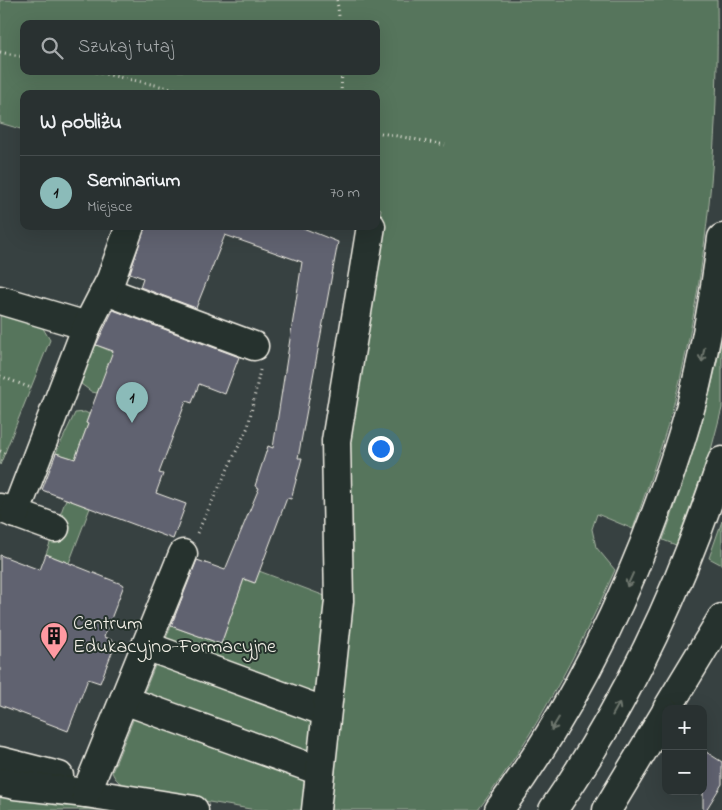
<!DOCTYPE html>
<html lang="pl">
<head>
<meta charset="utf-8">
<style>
	body { margin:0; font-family:"Indie Flower",sans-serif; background:#353d3d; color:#f1f3f6 }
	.controls { position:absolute; right:15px; bottom:15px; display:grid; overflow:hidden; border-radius:10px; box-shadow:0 5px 20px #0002 }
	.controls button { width:45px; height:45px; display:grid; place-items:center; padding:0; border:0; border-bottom:1px solid #454c4d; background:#293131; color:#f1f3f6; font:25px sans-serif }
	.you { position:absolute; left:380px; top:448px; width:18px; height:18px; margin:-12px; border:4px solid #fff; border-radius:50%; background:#1a73e8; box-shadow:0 0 0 8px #1a73e833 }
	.badge { display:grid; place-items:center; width:32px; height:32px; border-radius:50%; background:#8bbbb9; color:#111; font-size:16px; font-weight:700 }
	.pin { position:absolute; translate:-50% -41px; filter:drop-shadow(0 1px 2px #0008) }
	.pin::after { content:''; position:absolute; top:26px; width:18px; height:15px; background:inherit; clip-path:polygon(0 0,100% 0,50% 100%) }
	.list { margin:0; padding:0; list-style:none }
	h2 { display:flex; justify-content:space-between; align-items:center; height:65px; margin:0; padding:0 20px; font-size:21px }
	h2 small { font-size:16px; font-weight:400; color:#a5a9ab }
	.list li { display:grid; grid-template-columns:32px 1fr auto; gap:15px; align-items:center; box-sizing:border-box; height:75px; padding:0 20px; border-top:1px solid #454c4d }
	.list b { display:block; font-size:19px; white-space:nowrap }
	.list p { margin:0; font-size:16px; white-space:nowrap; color:#a5a9ab }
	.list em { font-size:16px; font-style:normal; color:#a5a9ab }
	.icon { flex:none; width:28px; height:28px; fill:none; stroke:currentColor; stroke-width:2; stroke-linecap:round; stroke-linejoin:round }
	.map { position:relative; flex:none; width:722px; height:810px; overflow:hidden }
	.search { position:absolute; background:#293131; box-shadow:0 5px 20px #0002; left:20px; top:20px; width:360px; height:55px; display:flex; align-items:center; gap:12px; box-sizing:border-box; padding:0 18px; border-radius:10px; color:#a5a9ab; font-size:19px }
	.panel { position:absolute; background:#293131; box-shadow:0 5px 20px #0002; left:20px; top:90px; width:360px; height:140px; border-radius:10px }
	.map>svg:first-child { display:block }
	.green { fill:#57755c; stroke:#a6b3a2; fill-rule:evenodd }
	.building { fill:#60626f; stroke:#f4f1e8 }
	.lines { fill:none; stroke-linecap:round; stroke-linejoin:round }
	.minor-casing { stroke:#f4f1e8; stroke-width:31 }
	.major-casing { stroke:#f4f1e8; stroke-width:31 }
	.path { stroke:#f4f1e8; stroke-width:3; stroke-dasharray:1 4; stroke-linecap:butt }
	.minor { stroke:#26332d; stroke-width:28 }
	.major { stroke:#26332d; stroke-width:28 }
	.oneway { stroke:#6e766e }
	.labels { text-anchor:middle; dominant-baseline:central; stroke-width:4; stroke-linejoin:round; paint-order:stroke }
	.poi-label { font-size:20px; fill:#f4f1e8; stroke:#26332d; text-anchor:start }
</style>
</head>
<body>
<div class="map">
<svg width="722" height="810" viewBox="0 0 722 810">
	<rect width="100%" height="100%" fill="#374141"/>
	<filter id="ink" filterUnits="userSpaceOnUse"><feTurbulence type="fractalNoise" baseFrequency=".02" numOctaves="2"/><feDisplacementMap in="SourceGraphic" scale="10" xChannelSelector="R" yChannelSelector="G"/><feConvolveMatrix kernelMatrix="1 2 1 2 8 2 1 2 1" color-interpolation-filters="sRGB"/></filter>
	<g filter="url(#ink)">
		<g class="green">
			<path d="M0 0H717C719 122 710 243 684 362 672 419 652 474 633 529L597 514 592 529 596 547 615 570C577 654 534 736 478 810H328L345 438 381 209 376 207V94H24V130L0 123ZM24 24H376V71H24Z"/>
			<polygon points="0,310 38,320 50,340 0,465"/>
			<path d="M722 339V408L711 450 676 545 663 540C687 474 708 408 722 339Z"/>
			<polygon points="94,344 115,353 103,387 100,386 97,393 92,392 81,384"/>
			<polygon points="85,412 89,414 86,423 88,424 75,459 56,453 75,413"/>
			<polygon points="66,499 90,508 69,563 46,554"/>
			<polygon points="722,521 722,565 709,558"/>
			<path d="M259 571 325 596 332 607 311 810H256L127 788C120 783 115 780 112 772L171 626 221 644 244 579 254 583Z"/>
			<polygon points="0,788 145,810 0,810"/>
		</g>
		<g class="building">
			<polygon points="145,226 298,226 338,242 298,458 302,458 291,499 287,498 255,583 244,579 221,644 171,626 197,560 225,570 259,488 255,486 268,446 273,448 302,262 225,235 196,308 140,287 143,278 130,273"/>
			<polygon points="113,310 239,357 225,394 199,384 192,403 186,401 159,473 163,474 156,493 186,504 173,539 42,490 56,453 75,459 88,424 86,423 113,351 96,345"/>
			<polygon points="46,554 124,585 104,637 116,642 100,683 88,679 68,731 0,705 0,555 40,570"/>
			<polygon points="703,750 722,762 722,784 706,810 703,810"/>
		</g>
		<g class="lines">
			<defs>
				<g id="minor">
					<polyline points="106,291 254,346"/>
					<polyline points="0,300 87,326"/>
					<polyline points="0,508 55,528"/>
					<polyline points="15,514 87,326 111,279 130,226"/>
					<polyline points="146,646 326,712"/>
					<polyline points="124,700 320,771"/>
					<polyline points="667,709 722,618"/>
					<polyline points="0,761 59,776"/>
					<polyline points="0,782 15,785 86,793 194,810"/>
					<polyline points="86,793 183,554"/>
					<polyline points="316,810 339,601 336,441 371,226"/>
					<polyline points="607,810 666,712"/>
				</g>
				<g id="major">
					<path d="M499 810C571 712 626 600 666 485 679 448 691 410 699 372 709 328 716 283 722 238"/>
					<path d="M553 810C627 703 682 585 722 461"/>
				</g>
			</defs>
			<use href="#minor" class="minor-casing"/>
			<use href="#major" class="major-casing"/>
			<g class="path">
				<polyline points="337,0 340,24"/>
				<polyline points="0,52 24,57"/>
				<polyline points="91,71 197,94"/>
				<polyline points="341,94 342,71"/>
				<polyline points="376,132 445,145"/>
				<polyline points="0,376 31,388"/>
				<polyline points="0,451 5,453"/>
				<polyline points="197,533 248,427 260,370"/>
			</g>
			<use href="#minor" class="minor"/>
			<use href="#major" class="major"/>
		</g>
		<defs><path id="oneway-shaft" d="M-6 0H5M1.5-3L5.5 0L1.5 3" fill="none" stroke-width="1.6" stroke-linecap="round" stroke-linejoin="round" transform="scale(1.25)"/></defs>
		<g class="oneway">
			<use href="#oneway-shaft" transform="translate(703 355) rotate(101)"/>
			<use href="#oneway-shaft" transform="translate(630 580) rotate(114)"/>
			<use href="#oneway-shaft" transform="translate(616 709) rotate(-61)"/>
			<use href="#oneway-shaft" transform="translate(555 724) rotate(121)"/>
		</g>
	</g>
	<defs>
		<symbol id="building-pin" viewBox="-11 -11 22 30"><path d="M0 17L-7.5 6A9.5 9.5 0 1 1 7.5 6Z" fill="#ff9aa2" stroke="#26332d"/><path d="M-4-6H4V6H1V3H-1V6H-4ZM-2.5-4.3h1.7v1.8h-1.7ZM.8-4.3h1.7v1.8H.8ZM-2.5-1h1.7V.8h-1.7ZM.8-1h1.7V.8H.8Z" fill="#111"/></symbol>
	</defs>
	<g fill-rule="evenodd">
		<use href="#building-pin" x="38" y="620" width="32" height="43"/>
	</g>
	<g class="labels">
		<g class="poi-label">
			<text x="73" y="624">Centrum<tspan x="73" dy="23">Edukacyjno-Formacyjne</tspan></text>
		</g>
	</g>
</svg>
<div class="controls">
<button>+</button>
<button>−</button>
</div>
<div class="you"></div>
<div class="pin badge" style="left:132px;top:423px">1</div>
<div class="search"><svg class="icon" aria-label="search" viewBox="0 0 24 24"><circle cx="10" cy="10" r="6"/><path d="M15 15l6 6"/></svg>Szukaj tutaj</div>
<section class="panel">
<h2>W pobliżu<small></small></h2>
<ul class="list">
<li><span class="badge">1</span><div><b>Seminarium</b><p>Miejsce</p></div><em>70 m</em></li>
</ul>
</section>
</div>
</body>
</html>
